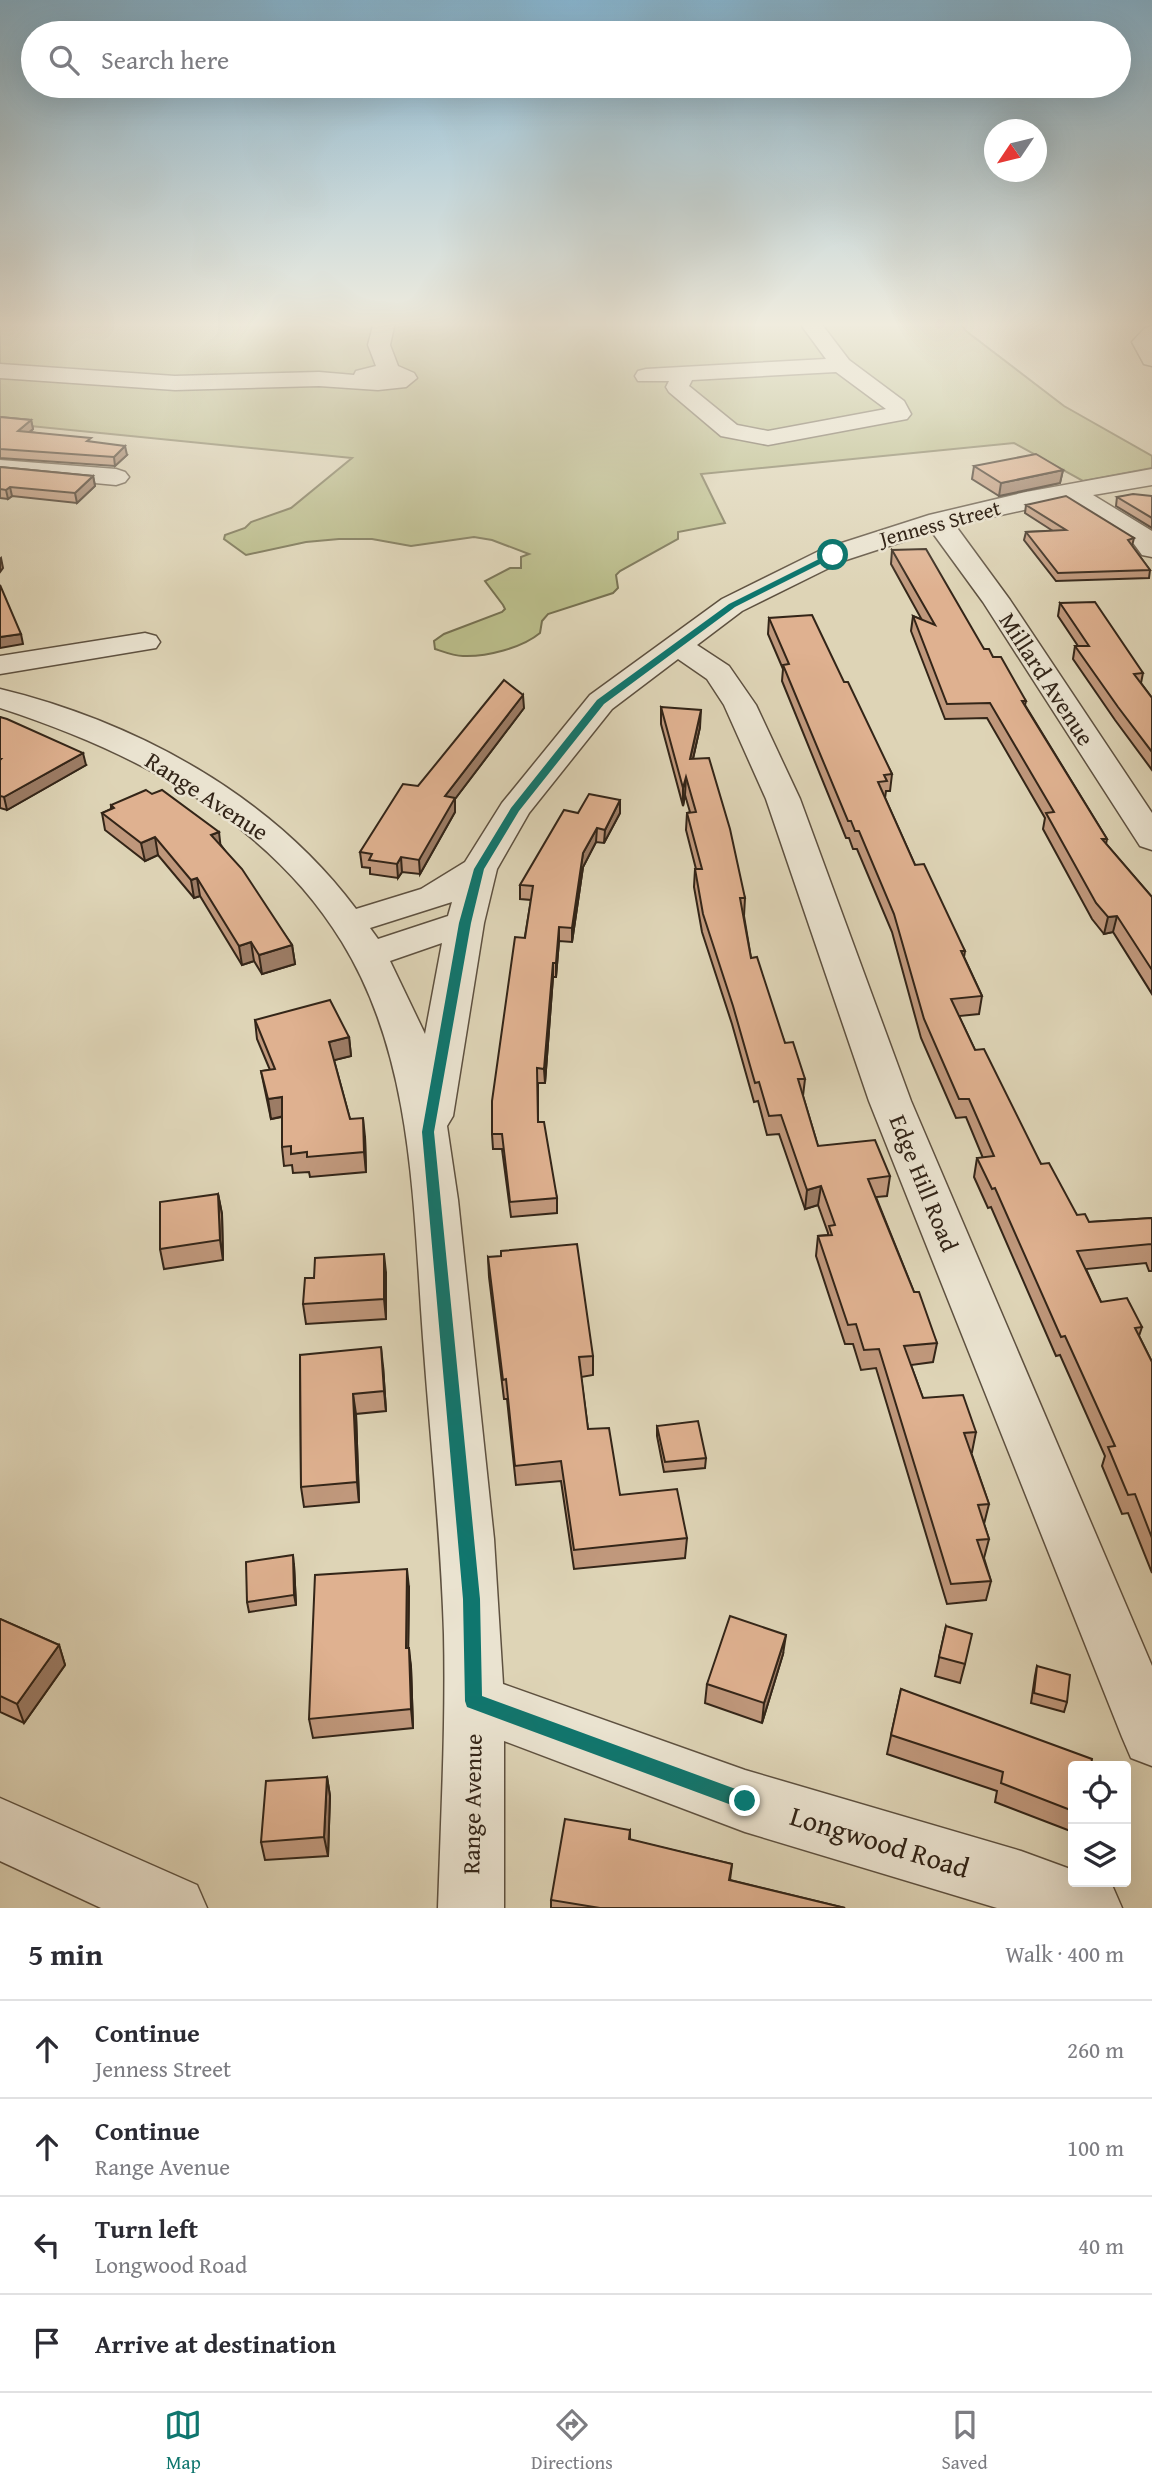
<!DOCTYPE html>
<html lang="en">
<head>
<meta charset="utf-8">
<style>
	body { margin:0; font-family:"Gentium Book Plus",serif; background:#f2f2f3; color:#2b2b33 }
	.controls { position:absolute; right:21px; bottom:21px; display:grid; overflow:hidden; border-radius:7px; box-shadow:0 7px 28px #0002 }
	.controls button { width:63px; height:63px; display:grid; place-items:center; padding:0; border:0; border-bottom:2px solid #e1e1e2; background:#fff; color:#2b2b33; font:35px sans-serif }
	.compass { position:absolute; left:984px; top:119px; width:63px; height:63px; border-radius:50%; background:#fff; box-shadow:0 7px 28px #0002; rotate:235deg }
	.stop { position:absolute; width:21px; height:21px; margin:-16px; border:5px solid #0f766e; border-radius:50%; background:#fff }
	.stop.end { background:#0f766e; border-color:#fff; box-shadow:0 2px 7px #0008 }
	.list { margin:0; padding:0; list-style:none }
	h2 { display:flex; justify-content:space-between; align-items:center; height:91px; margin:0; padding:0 28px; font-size:30px }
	h2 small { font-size:23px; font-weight:400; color:#7c7c81 }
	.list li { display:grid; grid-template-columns:46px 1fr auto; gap:21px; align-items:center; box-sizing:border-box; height:98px; padding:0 28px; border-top:2px solid #e1e1e2 }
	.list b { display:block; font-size:26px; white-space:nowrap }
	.list p { margin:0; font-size:23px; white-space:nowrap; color:#7c7c81 }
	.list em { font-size:23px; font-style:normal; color:#7c7c81 }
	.icon { flex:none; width:38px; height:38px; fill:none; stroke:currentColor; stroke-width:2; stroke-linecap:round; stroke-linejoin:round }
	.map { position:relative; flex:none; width:1152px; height:1908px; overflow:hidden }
	.search { position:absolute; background:#fff; box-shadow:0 7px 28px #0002; left:21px; right:21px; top:21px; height:77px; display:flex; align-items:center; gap:18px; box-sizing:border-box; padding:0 24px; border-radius:38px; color:#7c7c81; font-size:26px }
	.sheet { height:483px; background:#fff }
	nav { display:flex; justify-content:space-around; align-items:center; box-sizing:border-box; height:98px; border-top:2px solid #e1e1e2; background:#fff; font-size:19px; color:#7c7c81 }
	nav a { display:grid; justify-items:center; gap:4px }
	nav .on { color:#0f766e }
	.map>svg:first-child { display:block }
	.green { fill:#b9bb88; stroke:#767050; stroke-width:2 }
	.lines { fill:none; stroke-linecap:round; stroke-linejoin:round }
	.minor-casing { stroke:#5e5140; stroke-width:3 }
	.minor { fill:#eae3d0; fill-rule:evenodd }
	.wall { fill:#c0987c; stroke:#332518; stroke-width:2 }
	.shaded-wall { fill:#9c7c65; stroke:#332518; stroke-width:2 }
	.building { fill:#dfb190; stroke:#332518; stroke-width:2 }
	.route { fill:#0f766e }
	.labels { text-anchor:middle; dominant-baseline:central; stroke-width:5; stroke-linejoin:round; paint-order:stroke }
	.far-street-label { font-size:21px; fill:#332518; stroke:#eae3d0 }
	.street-label { font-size:24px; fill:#332518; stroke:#eae3d0 }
	.near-street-label { font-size:28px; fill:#332518; stroke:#eae3d0 }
</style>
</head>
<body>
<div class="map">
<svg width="1152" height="1908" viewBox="0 0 1152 1908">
	<rect width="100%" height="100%" fill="#ded4b6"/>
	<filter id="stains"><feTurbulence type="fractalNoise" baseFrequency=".00286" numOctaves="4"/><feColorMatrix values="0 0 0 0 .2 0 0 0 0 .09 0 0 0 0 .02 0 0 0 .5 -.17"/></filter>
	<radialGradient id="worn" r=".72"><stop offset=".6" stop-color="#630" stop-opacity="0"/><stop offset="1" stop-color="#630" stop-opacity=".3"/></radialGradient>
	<path class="green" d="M0 322H959L966 331 1064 406 1152 456V468L1083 481 1014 443 701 474 725 523 678 532V539L620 571 616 575 618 588 613 593 548 614 542 621 540 633C522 648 486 657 463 656 454 656 444 652 435 649L434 641 444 634 502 612 505 609 503 605 485 581 510 568H521V557L529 554 492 540 474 537 411 546 372 539H339L306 542 246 555 224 539 225 535 245 528 251 522 291 508 352 458 0 423Z"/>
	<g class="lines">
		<defs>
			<g id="minor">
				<polygon points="374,322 395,322 390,345 398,366 414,373 417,378 406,387 378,390 319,386 175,390 0,378 0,364 175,376 319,372 354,375 356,371 376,366 368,345"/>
				<path d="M799 322H820L849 360 904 401 911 414 907 419 768 445 721 436 669 392 666 387 669 381H638L635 376 638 371 646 369 826 359ZM836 372 886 409 768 431 737 425 689 386 692 380Z"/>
				<polygon points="1152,326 1152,366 1144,364 1132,342 1145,328"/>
				<polygon points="0,460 116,469 125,472 129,477 125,482 116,485 0,474"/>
				<path d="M1152 469V485L1093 495 1152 531V557L1142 555 1134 544 1065 501 955 525 1010 600 1152 813V850L1140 846 983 602 932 532 843 561 742 611 697 645 729 666 756 705 800 799 911 1101 1152 1666V1766L1131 1758 1122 1737 869 1101 766 799 724 705 707 679 678 659 612 709 529 813 497 869 484 923 453 1116 447 1126 458 1200 494 1539 503 1684 745 1770 1021 1851 1073 1870V1882H1104L1112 1885 1122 1908H997L745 1832 504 1741V1908H438C441 1816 446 1725 444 1634 441 1535 430 1437 423 1338 413 1205 414 1059 342 942 267 819 132 751 0 708V689C136 722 271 795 356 909L421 889 465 862 502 803 590 695 722 599 823 549 929 515 1026 492ZM452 902 448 916 378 939 370 928ZM442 943 425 1034 390 961Z"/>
				<polygon points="145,633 156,636 160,642 156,648 0,674 0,656"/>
				<polygon points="0,1798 197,1885 207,1908 101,1908 0,1861"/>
			</g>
		</defs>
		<use href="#minor" class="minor-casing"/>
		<use href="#minor" class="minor"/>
	</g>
	<g class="wall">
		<polygon points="0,417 31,420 33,429 30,432 91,442 127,455 115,466 0,458"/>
		<polygon points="974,466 1063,470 1060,483 999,496 972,479"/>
		<polygon points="0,467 93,476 95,486 77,503 12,496 8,499 0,498"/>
		<polygon points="1152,496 1152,528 1116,506 1117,497"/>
		<polygon points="1026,505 1134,538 1132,546 1150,570 1149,578 1056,581 1024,540 1026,532 1053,531 1025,513"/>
		<polygon points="892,550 984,649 993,657 1026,701 1025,705 1107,839 1106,844 1152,897 1152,994 1113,932 1104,934 1092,919 1043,829 1045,818 987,718 945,719 911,631 913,616 922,620 891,564"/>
		<polygon points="1060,603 1143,673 1141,683 1152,698 1152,770 1115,720 1073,659 1075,646 1078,646 1058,616"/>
		<polygon points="769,618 844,682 892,774 890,791 886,791 885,798 915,865 965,951 964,957 982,996 979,1014 959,1016 975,1050 1041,1164 1077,1215 1089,1222 1152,1218 1152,1271 1149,1271 1146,1263 1086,1269 1101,1302 1142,1327 1139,1336 1152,1362 1152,1573 1128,1513 1122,1514 1102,1466 1105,1456 1060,1355 1056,1356 991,1207 988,1208 974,1177 977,1158 983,1158 966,1117 956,1118 921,1038 892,932 857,849 853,849 849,838 846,838 782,681 783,669 768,634"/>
		<polygon points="661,707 700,727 693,759 745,898 744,916 751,958 785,1043 805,1079 803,1096 818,1146 890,1176 887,1196 876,1197 914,1292 937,1343 933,1362 911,1365 923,1398 976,1432 972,1452 971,1452 989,1504 984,1524 989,1539 984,1558 991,1581 986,1600 947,1604 876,1368 861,1370 853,1344 845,1344 816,1256 818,1236 828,1235 828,1233 818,1205 805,1209 779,1134 767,1135 758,1101 754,1102 732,1024 702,932 694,887 695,869 696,869 686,830 687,813 690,812 685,795 683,806 661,724"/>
		<polygon points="524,708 455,799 455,812 420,874 402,872 398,878 370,874 370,868 362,867 360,852 418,786"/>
		<polygon points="0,717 86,765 7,810 0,808"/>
		<polygon points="620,800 620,813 604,843 596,842 583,867 572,942 559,941 556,977 553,977 545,1083 538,1083 538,1122 557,1198 557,1213 511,1217 502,1149 493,1149 492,1134 531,900 520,899 520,885 578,813"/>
		<polygon points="111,805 221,845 292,945 295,964 262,974 254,961 242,965 200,896 194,898 158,855 145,861 105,830 102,813 111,809"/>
		<polygon points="255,1020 349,1037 351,1056 334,1060 350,1119 365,1137 366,1172 310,1177 309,1172 293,1173 292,1165 284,1166 282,1147 282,1117 271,1119 261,1071 270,1070 257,1039"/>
		<polygon points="218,1194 222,1214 223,1260 164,1269 160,1249"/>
		<polygon points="488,1257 593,1356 593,1375 581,1377 588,1429 620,1495 687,1538 685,1558 574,1569 561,1481 516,1485 507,1399 504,1399 489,1277"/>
		<polygon points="386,1273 386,1319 306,1324 303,1304"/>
		<polygon points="300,1355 383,1366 386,1411 356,1414 359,1502 304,1507 301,1487"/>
		<polygon points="657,1426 706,1458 705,1468 664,1472 657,1436"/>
		<polygon points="294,1565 296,1605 249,1612 247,1602"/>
		<polygon points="409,1588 408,1648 411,1667 413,1728 313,1738 309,1719"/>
		<polygon points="0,1619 59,1645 65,1665 24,1723 0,1712"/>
		<polygon points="946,1626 965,1664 960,1683 935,1676"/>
		<polygon points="783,1654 762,1723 705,1703 707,1684"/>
		<polygon points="1037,1666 1067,1702 1064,1712 1031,1703 1035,1676"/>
		<polygon points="901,1689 1073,1766 1073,1832 995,1802 997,1791 887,1754"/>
		<polygon points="327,1777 330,1796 328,1856 265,1860 261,1842"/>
		<polygon points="630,1830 630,1840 732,1864 730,1880 845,1908 551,1908 551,1900"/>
	</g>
	<g class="shaded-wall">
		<polygon points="31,420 33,429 19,440 18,431"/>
		<polygon points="125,446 127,455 115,466 114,457"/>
		<polygon points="1063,470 1060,483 999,496 1001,483"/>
		<polygon points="93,476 95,486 77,503 75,493"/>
		<polygon points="10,487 12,496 8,499 6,490"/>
		<polygon points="1,558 3,568 0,572 0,559"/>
		<polygon points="21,634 23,644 0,648 0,637"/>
		<polygon points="523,695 524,708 455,799 455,812 420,874 419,860 445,796"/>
		<polygon points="701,710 700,727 689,776 690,759"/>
		<polygon points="83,753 86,765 7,810 4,797"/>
		<polygon points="686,777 685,795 683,806 683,788"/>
		<polygon points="620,800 620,813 604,843 605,830"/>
		<polygon points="597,828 596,842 583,867 572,942 572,928 583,853"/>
		<polygon points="219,832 221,850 211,835"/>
		<polygon points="155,837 158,855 145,861 141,843"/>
		<polygon points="401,857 402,872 398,878 397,864"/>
		<polygon points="197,878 200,896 194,898 191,880"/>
		<polygon points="1117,916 1113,932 1104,934 1108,917"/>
		<polygon points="559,927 559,941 556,977 556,963"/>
		<polygon points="251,942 254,961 242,965 239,946"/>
		<polygon points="292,945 295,964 262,974 259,955"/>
		<polygon points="553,963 553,977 545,1083 544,1069"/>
		<polygon points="349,1037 351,1056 331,1061 329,1042"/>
		<polygon points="282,1097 284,1116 271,1119 268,1099"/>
		<polygon points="363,1118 365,1137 366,1172 364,1152"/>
		<polygon points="821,1186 818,1205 805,1209 807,1190"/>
		<polygon points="218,1194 222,1214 223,1260 220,1240"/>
		<polygon points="384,1254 386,1273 386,1319 384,1299"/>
		<polygon points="381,1347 383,1366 386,1411 384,1391"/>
		<polygon points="353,1394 356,1414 359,1502 357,1482"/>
		<polygon points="293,1555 294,1565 296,1605 294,1595"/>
		<polygon points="407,1569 409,1588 408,1668 406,1648"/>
		<polygon points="786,1635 783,1654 762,1723 764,1703"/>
		<polygon points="59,1645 65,1665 24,1723 17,1704"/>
		<polygon points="409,1648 411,1667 413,1728 411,1709"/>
		<polygon points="327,1777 330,1796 328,1856 324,1837"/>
	</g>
	<g class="building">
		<polygon points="0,417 31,420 18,431 91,438 87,441 125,446 114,457 0,449"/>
		<polygon points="1036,454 1063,470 1001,483 974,466"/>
		<polygon points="0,467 93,476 75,493 10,487 6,490 0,489"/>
		<polygon points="1133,494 1152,496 1152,518 1117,497"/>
		<polygon points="1066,496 1134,538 1128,540 1150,570 1058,573 1026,532 1066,530 1026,505"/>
		<polygon points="926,549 984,649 989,649 993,657 1001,657 1026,701 1022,701 1107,839 1102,839 1152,897 1152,970 1117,916 1108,917 1096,903 1046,813 1054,812 990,703 947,704 913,616 935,625 892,550"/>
		<polygon points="0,585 21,634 0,637"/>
		<polygon points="1095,602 1143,673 1134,674 1152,698 1152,752 1118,707 1075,646 1089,646 1060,603"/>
		<polygon points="812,615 844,682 848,682 892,774 884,775 887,781 878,782 915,865 924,864 965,951 961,951 982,996 951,999 975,1050 984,1049 1041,1164 1049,1163 1077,1215 1085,1214 1089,1222 1152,1218 1152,1245 1151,1244 1077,1251 1101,1302 1127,1298 1142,1327 1135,1328 1152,1362 1152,1538 1135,1494 1128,1495 1108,1447 1115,1446 1065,1336 1061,1337 995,1188 992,1189 977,1158 994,1156 969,1099 959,1099 924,1019 894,914 859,831 855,831 851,821 848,821 783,665 789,664 769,618"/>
		<polygon points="504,680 523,695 445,796 455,798 419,860 401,857 397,864 369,860 372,854 360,852 403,784 418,786"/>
		<polygon points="661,707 701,710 690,759 709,758 730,829 745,898 740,898 751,958 757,957 785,1043 793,1042 805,1079 798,1079 818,1146 875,1140 890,1176 868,1179 914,1292 919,1292 937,1343 904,1346 923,1398 963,1395 976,1432 964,1433 989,1504 978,1505 989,1539 977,1540 991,1581 951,1584 879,1349 864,1350 856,1324 848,1325 818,1236 832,1235 829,1226 835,1225 821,1186 807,1190 781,1115 769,1116 759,1082 755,1083 733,1006 703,914 695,869 702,869 687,813 696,812 686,777 683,788"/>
		<polygon points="0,717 7,719 83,753 4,797 0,796 0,760 1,759 0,759"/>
		<polygon points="146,790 152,794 162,790 219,832 211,835 242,869 292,945 259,955 251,942 239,946 197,878 191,880 155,837 141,843 102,813 114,808 111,805"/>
		<polygon points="589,794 620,800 605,830 597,828 583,853 572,928 559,927 556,963 553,963 544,1069 537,1068 538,1122 544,1122 557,1198 510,1202 502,1134 492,1134 492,1101 515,937 525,938 533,886 520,885 564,810 578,813"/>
		<polygon points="330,1000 349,1037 329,1042 350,1119 363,1118 364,1152 307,1157 307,1152 291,1154 291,1146 282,1147 282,1097 268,1099 261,1071 275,1069 255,1020"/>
		<polygon points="218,1194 220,1240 160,1249 160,1202"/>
		<polygon points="577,1244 593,1356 579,1357 588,1429 609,1428 620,1495 677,1489 687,1538 574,1550 561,1461 515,1466 506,1379 503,1380 488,1257 501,1256 501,1251"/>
		<polygon points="384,1254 384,1299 303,1304 305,1278 314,1278 315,1258"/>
		<polygon points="381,1347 384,1391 353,1394 357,1482 301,1487 300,1355"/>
		<polygon points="698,1421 706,1458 665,1462 657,1426"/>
		<polygon points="293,1555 294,1595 247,1602 246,1562"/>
		<polygon points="407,1569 406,1648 409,1648 411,1709 309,1719 315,1575"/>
		<polygon points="730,1616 786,1635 764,1703 707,1684"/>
		<polygon points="0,1619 59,1645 17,1704 0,1696"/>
		<polygon points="946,1626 972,1634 965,1664 939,1657"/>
		<polygon points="1037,1666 1070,1675 1067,1702 1034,1693"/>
		<polygon points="901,1689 1092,1759 1091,1766 1073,1766 1073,1811 1001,1783 1003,1772 891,1735"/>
		<polygon points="327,1777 324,1837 261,1842 266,1781"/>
		<polygon points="565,1819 630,1830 629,1839 732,1864 729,1880 845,1908 600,1908 551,1900"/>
	</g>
	<linearGradient id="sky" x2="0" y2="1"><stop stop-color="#86b6d2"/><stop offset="0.55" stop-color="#f0ecde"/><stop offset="1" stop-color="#f0ecde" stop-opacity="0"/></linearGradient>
	<rect width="1152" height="590" fill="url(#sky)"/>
	<polygon class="route" points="833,552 836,556 735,607 604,704 519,811 484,869 471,923 434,1132 480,1599 482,1696 752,1795 754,1801 752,1808 745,1810 467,1707 465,1701 463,1599 422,1132 459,923 474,869 511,808 597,700 729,604"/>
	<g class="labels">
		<g class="far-street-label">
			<text transform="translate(940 523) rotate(-15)">Jenness Street</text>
		</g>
		<g class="street-label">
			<text transform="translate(1047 679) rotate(57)">Millard Avenue</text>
			<text transform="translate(207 796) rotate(33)">Range Avenue</text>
			<text transform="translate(924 1183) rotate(68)">Edge Hill Road</text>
			<text transform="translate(472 1804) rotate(-89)">Range Avenue</text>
		</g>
		<g class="near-street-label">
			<text transform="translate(880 1841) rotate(17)">Longwood Road</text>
		</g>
	</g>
	<rect width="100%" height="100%" filter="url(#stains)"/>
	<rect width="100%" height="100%" fill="url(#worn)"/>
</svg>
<div class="controls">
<button><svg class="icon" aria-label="locate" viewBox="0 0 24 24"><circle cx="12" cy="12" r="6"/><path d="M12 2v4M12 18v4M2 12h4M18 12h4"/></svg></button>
<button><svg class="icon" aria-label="layers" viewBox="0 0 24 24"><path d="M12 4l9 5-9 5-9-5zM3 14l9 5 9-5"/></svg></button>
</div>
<svg class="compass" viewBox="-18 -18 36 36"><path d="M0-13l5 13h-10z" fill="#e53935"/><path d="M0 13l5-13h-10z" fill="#7c7c81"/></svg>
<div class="stop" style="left:833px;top:555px"></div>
<div class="stop end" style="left:745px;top:1801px"></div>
<div class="search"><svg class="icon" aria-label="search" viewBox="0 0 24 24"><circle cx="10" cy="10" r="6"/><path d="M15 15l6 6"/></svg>Search here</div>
</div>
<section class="sheet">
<h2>5 min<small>Walk · 400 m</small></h2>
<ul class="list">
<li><svg class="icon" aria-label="ahead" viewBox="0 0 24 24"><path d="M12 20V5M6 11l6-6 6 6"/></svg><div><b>Continue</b><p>Jenness Street</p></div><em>260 m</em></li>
<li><svg class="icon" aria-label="ahead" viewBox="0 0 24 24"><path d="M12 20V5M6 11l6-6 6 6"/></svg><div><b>Continue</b><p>Range Avenue</p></div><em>100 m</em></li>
<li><svg class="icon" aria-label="left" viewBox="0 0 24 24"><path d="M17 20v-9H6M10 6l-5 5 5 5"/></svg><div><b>Turn left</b><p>Longwood Road</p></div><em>40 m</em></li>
<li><svg class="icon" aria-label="arrive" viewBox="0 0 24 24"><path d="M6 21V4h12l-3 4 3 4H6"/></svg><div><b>Arrive at destination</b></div></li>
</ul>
</section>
<nav>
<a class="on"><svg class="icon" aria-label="map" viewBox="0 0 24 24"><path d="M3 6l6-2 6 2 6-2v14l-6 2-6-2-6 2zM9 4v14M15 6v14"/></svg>Map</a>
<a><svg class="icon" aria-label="directions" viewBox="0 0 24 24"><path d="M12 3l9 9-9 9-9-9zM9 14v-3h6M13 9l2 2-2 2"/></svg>Directions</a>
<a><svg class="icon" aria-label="saved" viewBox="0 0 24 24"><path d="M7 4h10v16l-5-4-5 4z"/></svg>Saved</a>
</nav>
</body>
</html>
